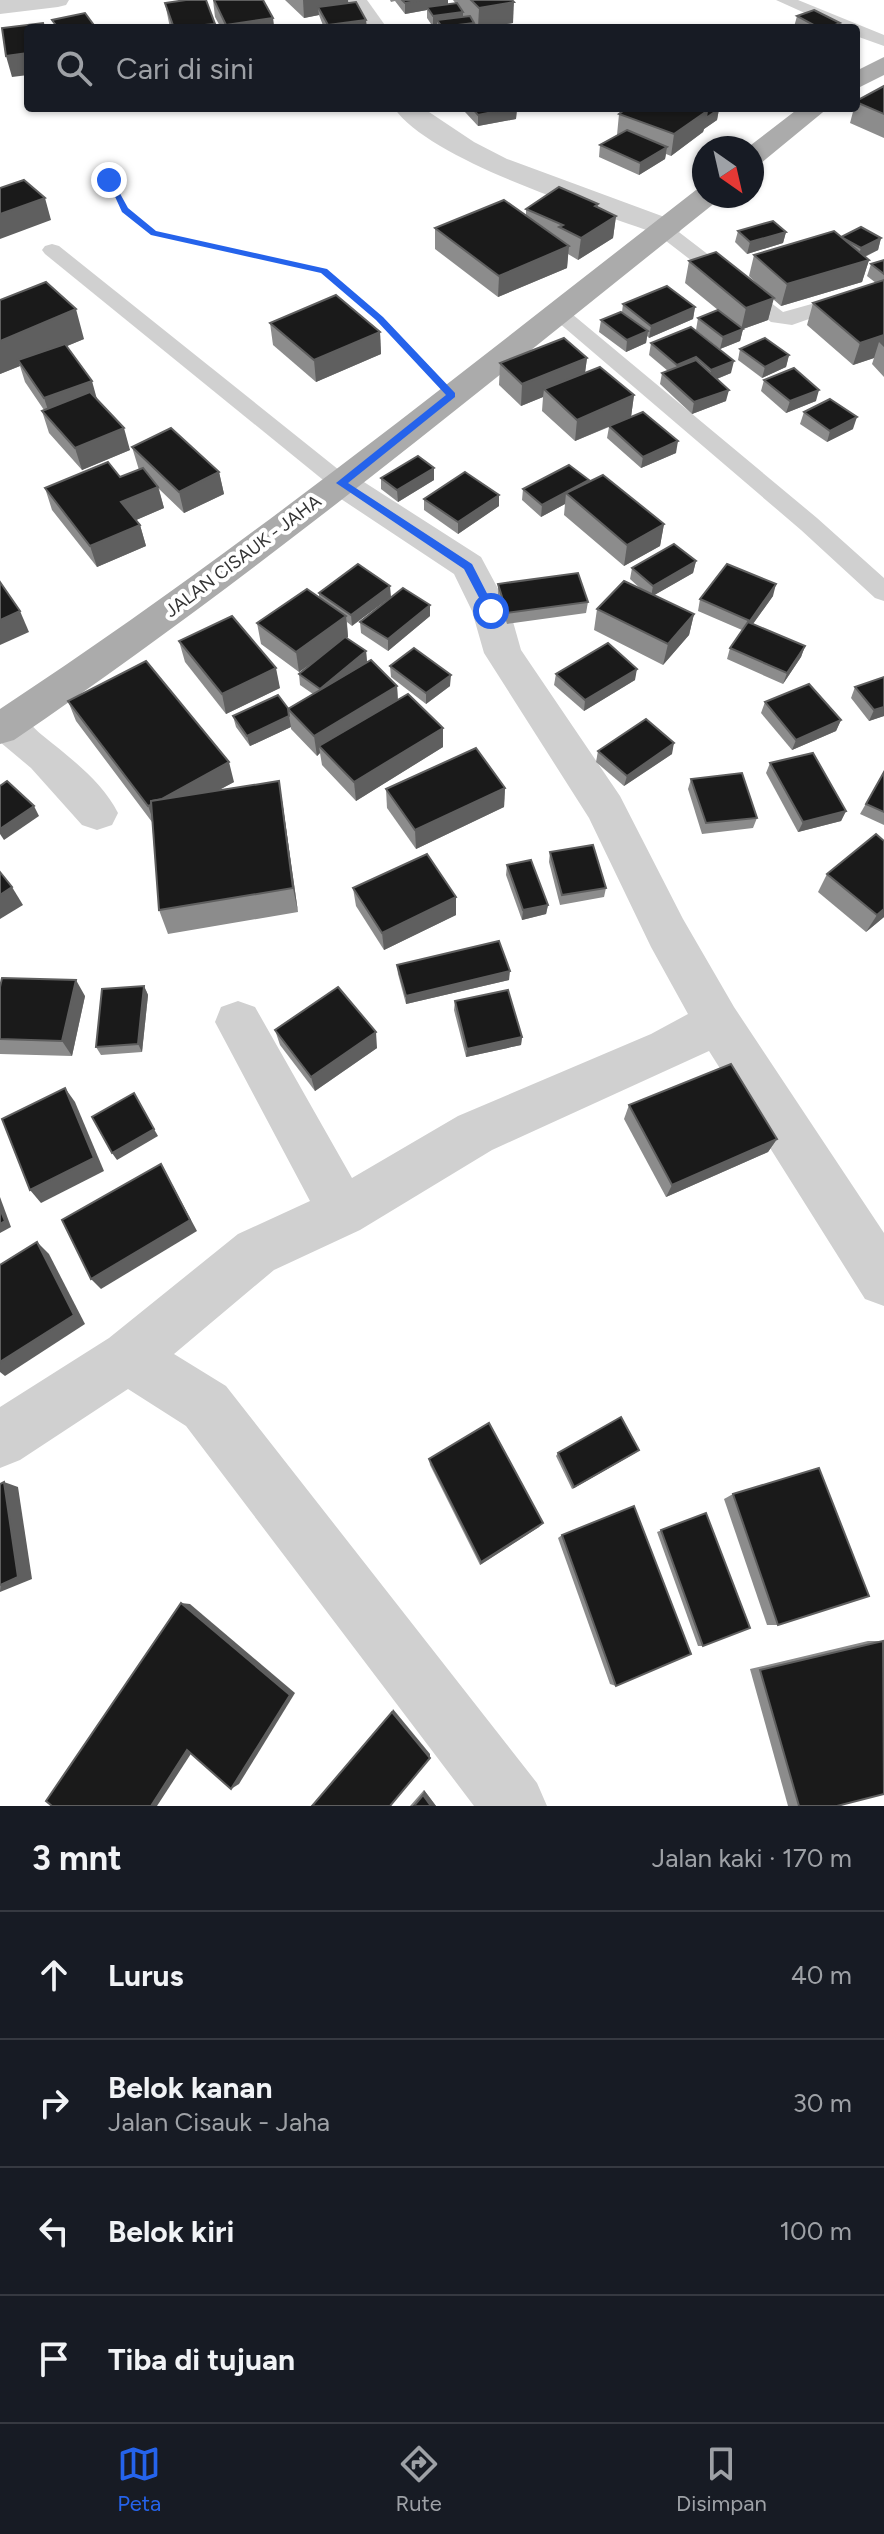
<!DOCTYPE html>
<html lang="id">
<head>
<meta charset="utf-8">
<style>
	body { margin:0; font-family:Figtree,sans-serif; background:#242831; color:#f1f3f6 }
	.compass { position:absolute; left:692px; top:136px; width:72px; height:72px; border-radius:50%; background:#171b24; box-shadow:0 2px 6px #0004; rotate:146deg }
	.stop { position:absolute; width:24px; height:24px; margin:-18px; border:6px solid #2563eb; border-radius:50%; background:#fff }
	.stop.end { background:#2563eb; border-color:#fff; box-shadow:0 2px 8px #0008 }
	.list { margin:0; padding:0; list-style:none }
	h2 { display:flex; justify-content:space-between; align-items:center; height:104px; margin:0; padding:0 32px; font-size:34px }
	h2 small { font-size:26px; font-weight:400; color:#9ea1a6 }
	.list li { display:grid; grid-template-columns:52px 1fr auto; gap:24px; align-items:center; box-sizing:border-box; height:128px; padding:0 32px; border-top:2px solid #363941 }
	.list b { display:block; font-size:30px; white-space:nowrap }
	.list p { margin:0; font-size:26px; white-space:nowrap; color:#9ea1a6 }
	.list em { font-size:26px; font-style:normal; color:#9ea1a6 }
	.icon { flex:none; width:44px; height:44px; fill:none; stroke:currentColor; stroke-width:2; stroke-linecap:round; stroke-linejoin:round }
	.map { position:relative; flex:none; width:884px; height:1806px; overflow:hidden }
	.search { position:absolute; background:#171b24; box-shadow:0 2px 6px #0004; left:24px; right:24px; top:24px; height:88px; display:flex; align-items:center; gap:20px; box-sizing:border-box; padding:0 28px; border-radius:8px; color:#9ea1a6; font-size:30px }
	.sheet { height:616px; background:#171b24 }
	nav { display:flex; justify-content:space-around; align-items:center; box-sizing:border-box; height:112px; border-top:2px solid #363941; background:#171b24; font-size:22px; color:#9ea1a6 }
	nav a { display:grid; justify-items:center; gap:4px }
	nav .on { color:#2563eb }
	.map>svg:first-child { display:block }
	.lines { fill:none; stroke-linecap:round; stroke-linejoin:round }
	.path-far1 { stroke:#cdcdcd; stroke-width:3; stroke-dasharray:2 2; stroke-linecap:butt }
	.path { stroke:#cdcdcd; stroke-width:4; stroke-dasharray:3 3; stroke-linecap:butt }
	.service { fill:#d0d0d0; fill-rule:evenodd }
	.minor { fill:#d0d0d0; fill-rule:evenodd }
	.primary { fill:#ababab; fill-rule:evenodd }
	.wall { fill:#8c8c8c }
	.shaded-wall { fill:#5f5f5f }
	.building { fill:#1a1a1a; stroke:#5f5f5f; stroke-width:2 }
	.route { fill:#2563eb }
	.labels { text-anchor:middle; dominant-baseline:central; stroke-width:8; stroke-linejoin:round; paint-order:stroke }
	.far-street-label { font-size:18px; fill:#333; stroke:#fff }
</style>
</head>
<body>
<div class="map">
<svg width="884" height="1806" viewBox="0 0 884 1806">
	<rect width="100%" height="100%" fill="#fff"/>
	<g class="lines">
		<polyline class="path-far1" points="109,180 124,210 154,233 324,271 350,293"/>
		<polyline class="path" points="348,291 380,318 423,365"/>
		<g class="service">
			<polygon points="776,0 798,0 884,35 884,46 856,36 856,28 838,28"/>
			<polygon points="664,224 671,226 783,312 833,298 843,304 840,308 792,325 771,322 657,234 654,230 657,226"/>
			<polygon points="52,244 59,246 349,478 353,483 349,488 333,488 45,254 42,250 45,246"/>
			<polygon points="559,307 566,309 817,518 884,578 884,601 875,598 801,530 552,317 549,313 552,309"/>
		</g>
		<g class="minor">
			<polygon points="0,0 69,0 66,5 58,7 0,14"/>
			<polygon points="344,0 367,0 387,28 363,28"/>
			<path d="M394 108H423L474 142 507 159 678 222 682 228 678 234 668 236 658 234C594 211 432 162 394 108Z"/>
			<polygon points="341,472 353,475 481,557 510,611 521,650 620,796 683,919 734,1007 884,1233 884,1306 865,1299 709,1051 492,1150 360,1230 274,1270 174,1354 226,1386 537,1783 547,1806 474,1806 186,1426 128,1389 20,1460 0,1468 0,1407 109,1338 238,1234 310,1201 215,1022 221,1007 238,1001 255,1007 352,1178 458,1116 651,1034 688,1014 651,947 589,818 484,653 472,611 454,574 329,491 324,483 329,475"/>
			<path d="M7 709C24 714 29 724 42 735 69 757 102 781 118 813L112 825 97 830 82 825 31 768 0 742V711Z"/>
		</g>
		<g class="primary">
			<polygon points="884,57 884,75 856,89 856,71"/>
			<polygon points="799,108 828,108 761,163 752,165 752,148 747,148"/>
			<path d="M704 188V196H720L716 202C485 386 258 574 14 740L0 744V709C242 550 468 367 696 190Z"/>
		</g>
	</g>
	<g class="wall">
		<polygon points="213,0 263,0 273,18 274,28 221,28 215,17"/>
		<polygon points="285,0 348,0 348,3 367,28 324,28 319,15 304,18"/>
		<polygon points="390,0 448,0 448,5 456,4 453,0 512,0 513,23 485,28 477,28 474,25 474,28 437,28 437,26 433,27 427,18 427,10 405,14 395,1 391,2"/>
		<polygon points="165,3 215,24 215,28 170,28"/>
		<polygon points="797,16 840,23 839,28 796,28 794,27"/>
		<polygon points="884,86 884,138 850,123 854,108 856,108 856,101"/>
		<polygon points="465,108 517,108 516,119 478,126 465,112"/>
		<polygon points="719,109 717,120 704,129 703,132 671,156 666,154 665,159 639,175 599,157 600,145 617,135 619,114"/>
		<polygon points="598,204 598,207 616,216 613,238 578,260 568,254 567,268 498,297 435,249 435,228 526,216 526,209"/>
		<polygon points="738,231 786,232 783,243 747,254 735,242"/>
		<polygon points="841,237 881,238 878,250 865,257 869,260 862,282 781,306 773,299 768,320 743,329 740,341 720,349 696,330 698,318 718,310 685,283 689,261 760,287 749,276 754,255"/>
		<polygon points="884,260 884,377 872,364 874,358 853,365 807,325 813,303 876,283 867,276 871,264"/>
		<polygon points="0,300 84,339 67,346 98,400 130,450 82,470 49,433 42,411 44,410 25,382 20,366 0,374"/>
		<polygon points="623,304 695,307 693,319 649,338 647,336 646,343 626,352 599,332 601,320 622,312"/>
		<polygon points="270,323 380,332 381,354 316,382 273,345"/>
		<polygon points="691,327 731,373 717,379 726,401 692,414 660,384 662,373 668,371 649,355 651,343"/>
		<polygon points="740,349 789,355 786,367 762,378 738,360"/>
		<polygon points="587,358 585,373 634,395 631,417 676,453 641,468 607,438 609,427 575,441 542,411 543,397 521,406 499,385 500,363"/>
		<polygon points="764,380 816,401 786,413 761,391"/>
		<polygon points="804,412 853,429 827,442 800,424"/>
		<polygon points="132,447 219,472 224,494 184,513 159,489 164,508 136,520 140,525 146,546 97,567 52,510 45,488 120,477 139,470"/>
		<polygon points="434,468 434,480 398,502 381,489 381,478"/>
		<polygon points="589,480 589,482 664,524 660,546 624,566 564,515 565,504 541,517 522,500 523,489"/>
		<polygon points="499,495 499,506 458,534 424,510 424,499"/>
		<polygon points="696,561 693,573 654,595 694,614 689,635 663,665 594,630 597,609 642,590 630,579 632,568"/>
		<polygon points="358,564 352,626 347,622 348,637 347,638 366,651 367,662 397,686 398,699 443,728 443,747 356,801 322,765 320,753 317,756 291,729 291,727 250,746 236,727 233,716 288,709 313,694 300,685 299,674 317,660 299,672 261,644 257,623 319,597 319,593"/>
		<polygon points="498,584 588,602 586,613 507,624 498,595"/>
		<polygon points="773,596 753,624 805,646 801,657 783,684 727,659 730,648 742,630 698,611 700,599"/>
		<polygon points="430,616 388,651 361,633 360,622"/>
		<polygon points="179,641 280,688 226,714 185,662"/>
		<polygon points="390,666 450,686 426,704 391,677"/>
		<polygon points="556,674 635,680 584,711 554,685"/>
		<polygon points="855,687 884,716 869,721 851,698"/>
		<polygon points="68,701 234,782 218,790 279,781 283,807 298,912 168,934 159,910 152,822 76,721"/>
		<polygon points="765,702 841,720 836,731 792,750 761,713"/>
		<polygon points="598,751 672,754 624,786 596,762"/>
		<polygon points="770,763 846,811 841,821 798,832 766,773"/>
		<polygon points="884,772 884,825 860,814"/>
		<polygon points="691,779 757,818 753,828 702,834 688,789"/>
		<polygon points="505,788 504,807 416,849 387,808 386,789"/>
		<polygon points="884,841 884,917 866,932 818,892 827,874"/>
		<polygon points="550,852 606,888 604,897 560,905 549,862"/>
		<polygon points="507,865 548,905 546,914 522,920 506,875"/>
		<polygon points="353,888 456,915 384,950 356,906"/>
		<polygon points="397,965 509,980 406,1004 398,974"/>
		<polygon points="144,986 148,995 142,1052 101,1055 96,1047"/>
		<polygon points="0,987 85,996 72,1056 0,1054"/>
		<polygon points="455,1001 522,1037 521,1045 466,1057 454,1010"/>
		<polygon points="275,1030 377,1048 315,1091 280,1045"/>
		<polygon points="629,1105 777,1139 768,1152 666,1197 624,1119"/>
		<polygon points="558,1453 635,1453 572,1489 556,1456"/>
		<polygon points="429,1459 539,1527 480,1565 430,1465"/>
		<polygon points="733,1494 778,1625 767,1625 724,1499"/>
		<polygon points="706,1513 703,1646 698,1646 657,1532"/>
		<polygon points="562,1535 616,1686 610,1684 558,1538"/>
		<polygon points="868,1641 883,1641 837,1806 788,1806 750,1669"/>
		<polygon points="424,1790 436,1806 410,1806"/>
	</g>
	<g class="shaded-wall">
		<polygon points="303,0 348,0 349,9 318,7 319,15 304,18"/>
		<polygon points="422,0 448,0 448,6 427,7 427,10 405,14 405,3"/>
		<polygon points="514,2 513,23 478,28 479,8"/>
		<polygon points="463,12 463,23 437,20 437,26 433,27 433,16"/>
		<polygon points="273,18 274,28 226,28 226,25"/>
		<polygon points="366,20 367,28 328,28 328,25"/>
		<polygon points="474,23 474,28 442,28 442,27"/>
		<polygon points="215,24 215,28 182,28"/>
		<polygon points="28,53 28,75 12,77 6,56"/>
		<polygon points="512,108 517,108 516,119 478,126 478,115"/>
		<polygon points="719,109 717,120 704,129 703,132 671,156 674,134 707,111"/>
		<polygon points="667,147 665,159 639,175 640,163"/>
		<polygon points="45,198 51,220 0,239 0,214"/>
		<polygon points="616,216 613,238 578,260 581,238"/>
		<polygon points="786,232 783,243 747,254 750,242"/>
		<polygon points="881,238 878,250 857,260 861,248"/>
		<polygon points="569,246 567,268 498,297 499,276"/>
		<polygon points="869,260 862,282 781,306 787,284"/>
		<polygon points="774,298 768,320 743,329 740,341 720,349 723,337 741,330 746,308"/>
		<polygon points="695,307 693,319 649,338 651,326"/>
		<polygon points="76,309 84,339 21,365 18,360 20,366 0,374 0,341"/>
		<polygon points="648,331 646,343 626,352 627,340"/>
		<polygon points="380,332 381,354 316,382 314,360"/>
		<polygon points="884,335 884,347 879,342 874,358 853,365 860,343"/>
		<polygon points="789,355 786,367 762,378 765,367"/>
		<polygon points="696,357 693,369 675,377 677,365"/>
		<polygon points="587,358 584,380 544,389 543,397 521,406 522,384"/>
		<polygon points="734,361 731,373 709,382 711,370"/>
		<polygon points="92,381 98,403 51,419 44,398"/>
		<polygon points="729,390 726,401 692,414 694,402"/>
		<polygon points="819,390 816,401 786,413 790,401"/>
		<polygon points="634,395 631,417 575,441 577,420"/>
		<polygon points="857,417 853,429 827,442 830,431"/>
		<polygon points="124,428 130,450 82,470 75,448"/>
		<polygon points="678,441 676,453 641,468 643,457"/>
		<polygon points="434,468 434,480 398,502 397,490"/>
		<polygon points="219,472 224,494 184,513 179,492"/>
		<polygon points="589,480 587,491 566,493 565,504 541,517 542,505"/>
		<polygon points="158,487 164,508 127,524 121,502"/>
		<polygon points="499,495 499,506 458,534 458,522"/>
		<polygon points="664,524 660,546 624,566 627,545"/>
		<polygon points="140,525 146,546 97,567 90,546"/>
		<polygon points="696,561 693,573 651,597 653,586"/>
		<polygon points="776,584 773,596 747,632 750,621"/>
		<polygon points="390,586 391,597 352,626 351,615"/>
		<polygon points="430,605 430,616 388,651 388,639"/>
		<polygon points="20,611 29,632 0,645 0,620"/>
		<polygon points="694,614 689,635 663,665 668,644"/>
		<polygon points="346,616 348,637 299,672 296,652"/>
		<polygon points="805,646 801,657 783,684 787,673"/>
		<polygon points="366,651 367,662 321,699 320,689"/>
		<polygon points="276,668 280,688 226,714 222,694"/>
		<polygon points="637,669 635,680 584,711 585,700"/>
		<polygon points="451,675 450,686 426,704 426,693"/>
		<polygon points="397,686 398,706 319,746 320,753 317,756 314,736"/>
		<polygon points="884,707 884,716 869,721 874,710"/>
		<polygon points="289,716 291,727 250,746 247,736"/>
		<polygon points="841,720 836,731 792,750 796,740"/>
		<polygon points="443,728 443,747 356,801 354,782"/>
		<polygon points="674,743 672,754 624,786 627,776"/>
		<polygon points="229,762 234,782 155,825 148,806"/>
		<polygon points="279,781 283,807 298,912 293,888"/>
		<polygon points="505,788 504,807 416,849 415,830"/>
		<polygon points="34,806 39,816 4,840 0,834 0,829"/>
		<polygon points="846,811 841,821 798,832 803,822"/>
		<polygon points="12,887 23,905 0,919 0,895"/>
		<polygon points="456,897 456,915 384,950 382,933"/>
		<polygon points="548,905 546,914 522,920 523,910"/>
		<polygon points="884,909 884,917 866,932 877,915"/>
		<polygon points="510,971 509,980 406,1004 406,996"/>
		<polygon points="76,980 85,996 72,1056 62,1041"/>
		<polygon points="144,986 148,995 142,1052 138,1044"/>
		<polygon points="376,1032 377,1048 315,1091 311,1077"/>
		<polygon points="522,1037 521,1045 466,1057 467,1049"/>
		<polygon points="65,1088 75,1102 104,1171 41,1203 30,1190"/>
		<polygon points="154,1129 158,1136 117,1160 112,1153"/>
		<polygon points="777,1139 768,1152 666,1197 672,1185"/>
		<polygon points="161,1164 197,1231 101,1289 91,1279"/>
		<polygon points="0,1197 11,1227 0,1233"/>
		<polygon points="37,1242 49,1254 85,1324 5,1376 0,1372 0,1362"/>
		<polygon points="639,1450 635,1453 572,1489 574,1487"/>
		<polygon points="4,1482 18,1487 32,1579 0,1592"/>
		<polygon points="543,1523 539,1527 480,1565 481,1562"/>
		<polygon points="181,1603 190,1604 295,1693 239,1784 231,1789"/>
		<polygon points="393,1709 430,1754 430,1758 392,1712"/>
		<polygon points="196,1746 157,1806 151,1806 187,1750"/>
		<polygon points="424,1790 436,1806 431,1806 423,1795"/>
	</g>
	<g class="building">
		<polygon points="186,0 206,0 215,24 174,28 165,3"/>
		<polygon points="214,0 263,0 273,18 226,25"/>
		<polygon points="402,0 422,0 405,3"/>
		<polygon points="471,0 512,0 514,2 479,8"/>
		<polygon points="356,2 366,20 328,25 318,7"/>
		<polygon points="457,3 463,12 433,16 427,7"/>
		<polygon points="814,10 840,23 828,28 819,28 797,16"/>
		<polygon points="85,13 96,28 58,28 52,20"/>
		<polygon points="470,16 474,23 442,27 437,20"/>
		<polygon points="43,23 44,28 28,28 28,53 6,56 2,28"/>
		<polygon points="431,25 434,28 414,28"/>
		<polygon points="884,86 884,114 856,102 856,101"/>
		<polygon points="472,108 512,108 478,115"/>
		<polygon points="627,108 699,108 707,111 674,134 619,114"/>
		<polygon points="699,108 717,108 719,109 706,118 707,111"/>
		<polygon points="627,130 667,147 640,163 600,145"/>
		<polygon points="24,180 45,198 0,214 0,188"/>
		<polygon points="559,187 598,204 595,206 616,216 581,238 559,227 563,225 526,209"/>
		<polygon points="504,200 569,246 499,276 435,228"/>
		<polygon points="773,221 786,232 750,242 738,231"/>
		<polygon points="861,227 881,238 861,248 841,237"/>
		<polygon points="834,231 869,260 787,284 754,255"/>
		<polygon points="716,252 774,298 746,308 689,261"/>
		<polygon points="884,260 884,274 871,264"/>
		<polygon points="884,280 884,335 860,343 813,303"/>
		<polygon points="46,282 76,309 0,341 0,300"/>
		<polygon points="667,286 695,307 651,326 623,304"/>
		<polygon points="336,295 380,332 314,360 270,323"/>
		<polygon points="718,310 743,329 723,337 698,318"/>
		<polygon points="621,312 648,331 627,340 601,320"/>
		<polygon points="691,327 734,361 711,370 696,357 677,365 651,343"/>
		<polygon points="564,338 587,358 522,384 500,363"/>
		<polygon points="765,338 789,355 765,367 740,349"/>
		<polygon points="65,344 92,381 44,398 18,360"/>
		<polygon points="696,360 729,390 694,402 662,373"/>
		<polygon points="600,367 634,395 577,420 544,389"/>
		<polygon points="794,368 819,390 790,401 764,380"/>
		<polygon points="90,392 124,428 75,448 42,411"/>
		<polygon points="830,399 857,417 830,431 804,412"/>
		<polygon points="643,412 678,441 643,457 609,426"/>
		<polygon points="171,428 219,472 179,492 132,447"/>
		<polygon points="418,456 434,468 397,490 381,478"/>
		<polygon points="108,462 120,477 143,468 158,487 121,502 140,525 90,546 45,488"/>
		<polygon points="569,465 589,480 542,505 523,489"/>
		<polygon points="465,472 499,495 458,522 424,499"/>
		<polygon points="603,475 664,524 627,545 566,493"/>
		<polygon points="674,544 696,561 653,586 632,568"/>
		<polygon points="358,564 390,586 351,615 319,593"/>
		<polygon points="727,564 776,584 750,621 700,599"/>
		<polygon points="578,573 588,602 507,613 498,584"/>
		<polygon points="624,581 694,614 668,644 597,609"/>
		<polygon points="0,582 20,611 0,620"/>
		<polygon points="403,588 430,605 388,639 360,622"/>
		<polygon points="307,589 346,616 296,652 257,623"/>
		<polygon points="232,616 276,668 222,694 179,641"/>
		<polygon points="748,622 805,646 787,673 730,648"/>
		<polygon points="345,637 366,651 320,689 299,674"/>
		<polygon points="608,643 637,669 585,700 556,674"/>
		<polygon points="414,648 451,675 426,693 390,666"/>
		<polygon points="371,660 397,686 314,736 288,709"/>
		<polygon points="146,661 229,762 162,799 151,801 151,805 148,806 68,701"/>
		<polygon points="884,677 884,707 874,710 855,687"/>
		<polygon points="809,684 841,720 796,740 765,702"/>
		<polygon points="408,694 443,728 354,782 319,746"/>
		<polygon points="278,695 290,711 288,709 289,716 247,736 233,716"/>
		<polygon points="646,719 674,743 627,776 598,751"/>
		<polygon points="476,748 505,788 415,830 386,789"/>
		<polygon points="813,753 846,811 803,822 770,763"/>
		<polygon points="884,772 884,812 866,804"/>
		<polygon points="742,773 757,818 706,823 691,779"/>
		<polygon points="7,781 34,806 0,829 0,786"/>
		<polygon points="279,781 293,888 159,910 151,801"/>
		<polygon points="876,834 884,841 884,909 877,915 827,874"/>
		<polygon points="593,845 606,888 562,895 550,852"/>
		<polygon points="427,854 456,897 382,933 353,888"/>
		<polygon points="531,860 548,905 523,910 507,865"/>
		<polygon points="0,872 12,887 0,895"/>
		<polygon points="499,941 510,971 406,996 397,965"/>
		<polygon points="2,978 76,980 62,1041 0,1039 0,987"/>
		<polygon points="144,986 138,1044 96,1047 102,989"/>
		<polygon points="338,987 376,1032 311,1077 275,1030"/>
		<polygon points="508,990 522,1037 467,1049 455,1001"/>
		<polygon points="731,1064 777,1139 672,1185 629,1105"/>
		<polygon points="65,1088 94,1158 30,1190 2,1119"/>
		<polygon points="134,1093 154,1129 112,1153 92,1117"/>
		<polygon points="161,1164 190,1220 91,1279 62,1220"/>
		<polygon points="0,1209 5,1221 0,1224"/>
		<polygon points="37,1242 74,1315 0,1362 0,1265"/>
		<polygon points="621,1417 639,1450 574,1487 558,1453"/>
		<polygon points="489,1423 543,1523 481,1562 429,1459"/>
		<polygon points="819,1468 869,1596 778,1625 733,1494"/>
		<polygon points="4,1482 18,1577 0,1585 0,1484"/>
		<polygon points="634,1506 691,1654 616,1686 562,1535"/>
		<polygon points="706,1513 750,1628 703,1646 661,1530"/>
		<polygon points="181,1603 290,1695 231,1789 187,1750 151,1806 52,1806 46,1801"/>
		<polygon points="883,1641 884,1794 837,1806 799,1806 760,1670"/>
		<polygon points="392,1712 430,1758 390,1806 312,1806"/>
		<polygon points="423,1795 431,1806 414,1806"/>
	</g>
	<polygon class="route" points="107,179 112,179 128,208 156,231 327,269 383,317 455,393 455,397 348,483 472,564 496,611 495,613 487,613 464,569 336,483 446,395 376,320 321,273 151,235 122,212"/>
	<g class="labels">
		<g class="far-street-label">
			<text transform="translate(243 556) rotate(-37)">JALAN CISAUK - JAHA</text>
		</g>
	</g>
</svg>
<svg class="compass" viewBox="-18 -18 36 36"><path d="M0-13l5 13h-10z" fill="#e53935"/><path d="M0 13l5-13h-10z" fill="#9ea1a6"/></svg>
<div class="stop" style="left:491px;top:611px"></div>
<div class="stop end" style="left:109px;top:180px"></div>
<div class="search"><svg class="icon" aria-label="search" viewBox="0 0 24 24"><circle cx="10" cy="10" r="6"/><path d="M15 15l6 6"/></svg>Cari di sini</div>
</div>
<section class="sheet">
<h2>3 mnt<small>Jalan kaki · 170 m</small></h2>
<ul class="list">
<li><svg class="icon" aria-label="ahead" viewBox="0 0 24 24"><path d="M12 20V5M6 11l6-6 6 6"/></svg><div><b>Lurus</b></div><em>40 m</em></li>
<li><svg class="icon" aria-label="right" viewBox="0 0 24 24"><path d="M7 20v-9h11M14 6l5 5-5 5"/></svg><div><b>Belok kanan</b><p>Jalan Cisauk - Jaha</p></div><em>30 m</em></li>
<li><svg class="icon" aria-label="left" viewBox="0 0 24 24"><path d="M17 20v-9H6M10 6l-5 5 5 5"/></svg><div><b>Belok kiri</b></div><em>100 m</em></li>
<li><svg class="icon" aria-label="arrive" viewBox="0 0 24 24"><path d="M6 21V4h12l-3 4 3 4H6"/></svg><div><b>Tiba di tujuan</b></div></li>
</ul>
</section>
<nav>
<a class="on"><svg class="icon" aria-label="map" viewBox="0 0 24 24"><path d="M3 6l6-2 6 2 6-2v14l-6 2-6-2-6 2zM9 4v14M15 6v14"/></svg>Peta</a>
<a><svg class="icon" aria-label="directions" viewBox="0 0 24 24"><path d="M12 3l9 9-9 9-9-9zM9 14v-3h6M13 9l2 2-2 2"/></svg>Rute</a>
<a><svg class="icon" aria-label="saved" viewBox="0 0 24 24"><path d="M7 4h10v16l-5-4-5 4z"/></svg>Disimpan</a>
</nav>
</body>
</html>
